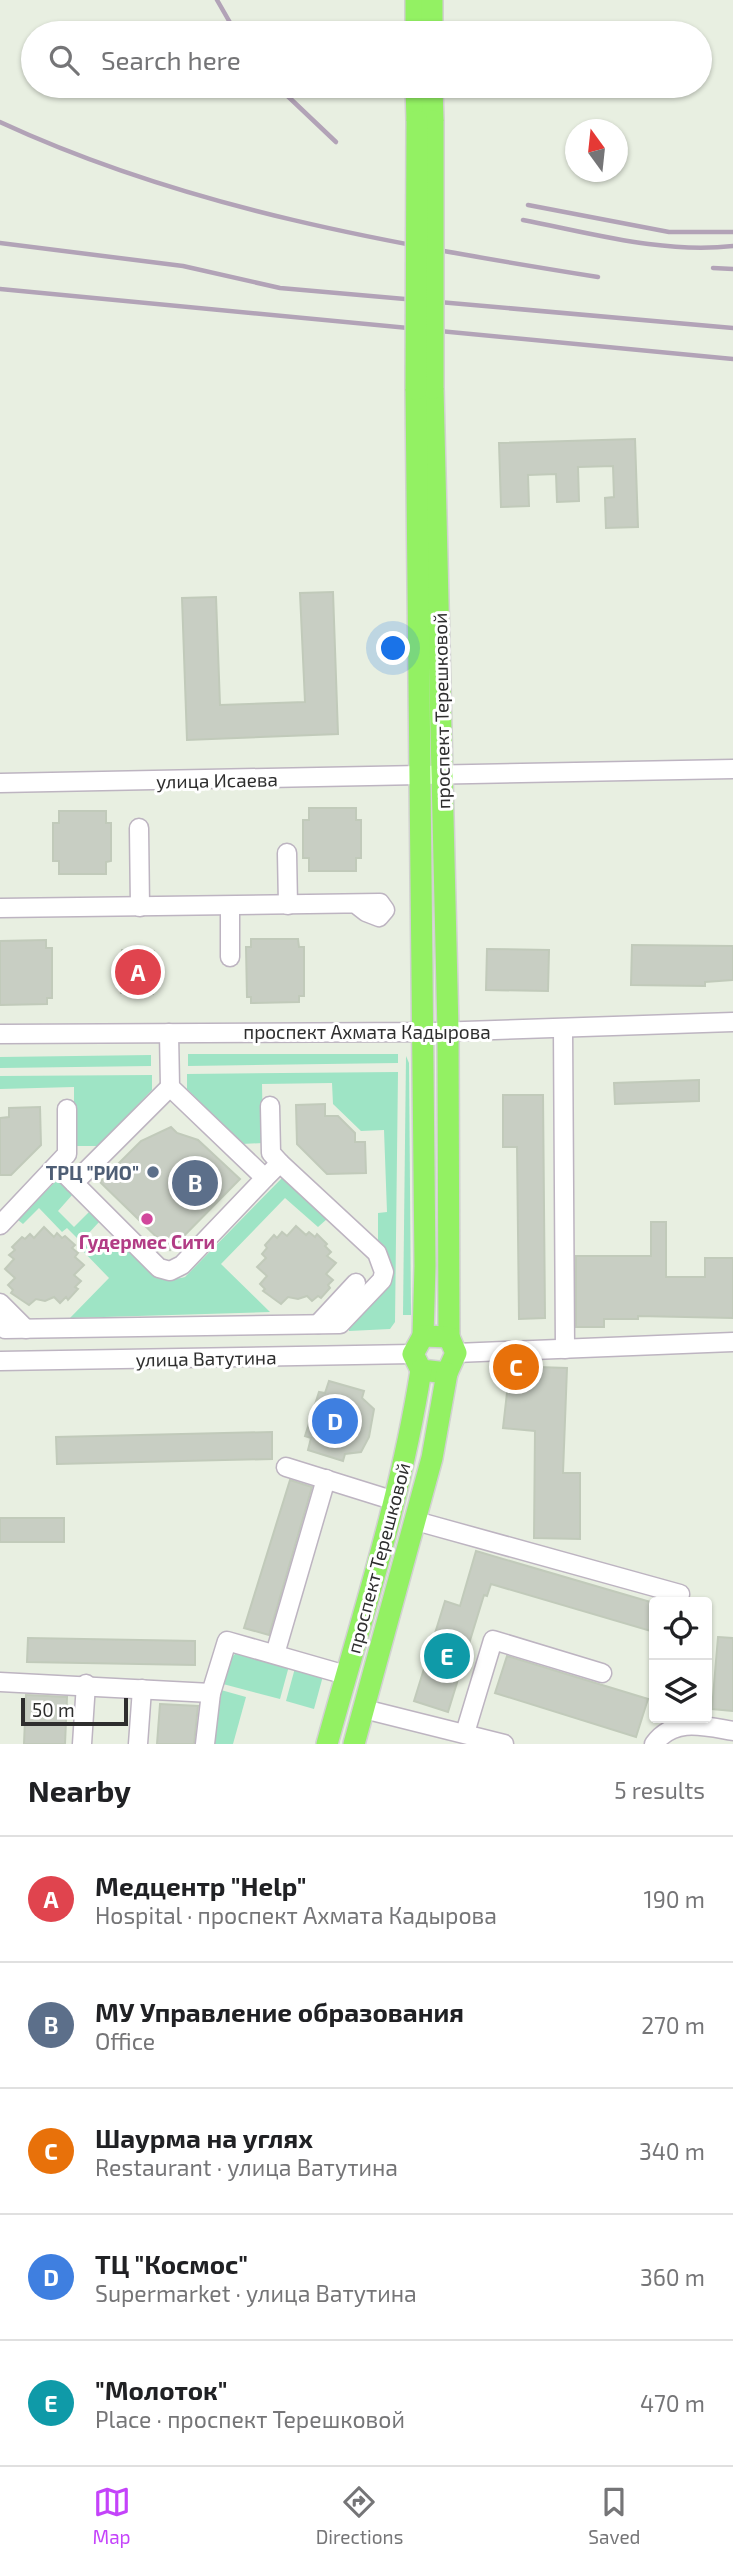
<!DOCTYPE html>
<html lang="en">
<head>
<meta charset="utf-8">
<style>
	body { margin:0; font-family:"Exo 2",sans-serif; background:#f2f2f2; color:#202124 }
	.controls { position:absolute; right:21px; bottom:21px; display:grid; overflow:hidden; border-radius:7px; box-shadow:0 2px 5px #0004 }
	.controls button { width:63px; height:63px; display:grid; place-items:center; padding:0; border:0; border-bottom:2px solid #e0e0e0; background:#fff; color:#202124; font:35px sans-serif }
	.compass { position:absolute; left:565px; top:119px; width:63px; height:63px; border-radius:50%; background:#fff; box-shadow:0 2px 5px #0004; rotate:345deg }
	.scale { position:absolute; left:21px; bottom:18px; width:107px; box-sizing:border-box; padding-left:7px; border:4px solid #2e2e2e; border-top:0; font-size:19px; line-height:24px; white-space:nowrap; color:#2e2e2e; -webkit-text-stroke:5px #fff; paint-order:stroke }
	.you { position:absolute; left:394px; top:649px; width:24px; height:24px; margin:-18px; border:5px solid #fff; border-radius:50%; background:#1a73e8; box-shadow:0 0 0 10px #1a73e833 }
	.badge { display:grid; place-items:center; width:46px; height:46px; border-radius:50%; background:#c443fa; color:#fff; font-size:23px; font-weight:700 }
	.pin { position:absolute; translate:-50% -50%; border:4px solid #fff; box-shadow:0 2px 7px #0006 }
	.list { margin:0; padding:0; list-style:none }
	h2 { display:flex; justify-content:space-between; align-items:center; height:91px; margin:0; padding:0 28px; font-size:30px }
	h2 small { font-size:23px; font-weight:400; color:#757577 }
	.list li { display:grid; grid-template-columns:46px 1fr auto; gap:21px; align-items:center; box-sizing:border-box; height:126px; padding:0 28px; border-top:2px solid #e0e0e0 }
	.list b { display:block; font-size:26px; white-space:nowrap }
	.list p { margin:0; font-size:23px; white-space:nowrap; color:#757577 }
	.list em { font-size:23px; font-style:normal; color:#757577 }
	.icon { flex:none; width:38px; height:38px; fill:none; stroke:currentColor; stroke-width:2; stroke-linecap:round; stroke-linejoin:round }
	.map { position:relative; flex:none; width:733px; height:1744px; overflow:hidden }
	.search { position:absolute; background:#fff; box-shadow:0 2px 5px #0004; left:21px; right:21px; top:21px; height:77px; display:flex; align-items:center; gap:18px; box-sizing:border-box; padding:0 24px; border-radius:38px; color:#757577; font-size:26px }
	.sheet { height:721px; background:#fff }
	nav { display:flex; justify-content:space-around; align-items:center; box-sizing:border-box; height:98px; border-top:2px solid #e0e0e0; background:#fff; font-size:19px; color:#757577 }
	nav a { display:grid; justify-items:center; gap:4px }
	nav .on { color:#c443fa }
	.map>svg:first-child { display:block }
	.green { fill:#9ee4c5 }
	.building { fill:#c8cec3; stroke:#c1caba; stroke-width:2 }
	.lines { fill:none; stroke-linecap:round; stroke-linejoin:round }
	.minor-casing { stroke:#bdb4c1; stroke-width:21 }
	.major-casing { stroke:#d1d1d1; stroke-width:24 }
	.minor { stroke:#fff; stroke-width:18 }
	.major { stroke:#93f163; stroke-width:21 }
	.rail { stroke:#b2a3b7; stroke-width:4.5 }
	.major-bridge-casing { stroke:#d1d1d1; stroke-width:24; stroke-linecap:butt }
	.major-bridge { stroke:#93f163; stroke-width:21 }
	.service-dot { fill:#5c6f8a; stroke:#fff; stroke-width:2.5 }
	.hotel-dot { fill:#d1479c; stroke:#fff; stroke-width:2.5 }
	.labels { text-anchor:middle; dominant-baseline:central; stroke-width:6; stroke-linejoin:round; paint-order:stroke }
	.street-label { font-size:19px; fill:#2e2e2e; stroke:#fff }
	.service-label { font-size:19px; font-weight:bold; fill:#4e5e75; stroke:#fff; text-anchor:end }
	.hotel-label { font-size:19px; font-weight:bold; fill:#b23c85; stroke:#fff }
</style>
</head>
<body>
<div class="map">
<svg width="733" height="1744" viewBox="0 0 733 1744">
	<rect width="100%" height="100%" fill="#e8efe1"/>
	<g class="green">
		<polygon points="188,1054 398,1054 398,1063 188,1066"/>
		<polygon points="151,1055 151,1066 0,1068 0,1057"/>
		<polygon points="406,1056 409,1063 411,1315 403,1315"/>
		<polygon points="398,1072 395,1322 390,1329 349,1331 349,1325 391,1266 378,1245 378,1213 387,1212 384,1130 361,1131 333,1104 332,1083 262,1084 263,1143 242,1144 187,1089 187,1074"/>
		<polygon points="152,1075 152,1090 98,1146 74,1146 74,1087 0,1089 0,1076"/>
		<path d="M283 1177 327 1219 318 1227 285 1198 221 1264 270 1312 70 1318 109 1278 81 1249 84 1245 67 1228 62 1232 39 1208 23 1224 18 1220 58 1179 73 1194 58 1211 74 1227 90 1211 100 1221 86 1236 103 1253 118 1238C137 1257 155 1286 185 1277Z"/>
		<polygon points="236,1653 289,1666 280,1699 223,1684 231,1658"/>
		<polygon points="295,1668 323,1676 314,1709 286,1701"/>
		<polygon points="221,1690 246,1697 233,1744 211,1744"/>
	</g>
	<g class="building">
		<polygon points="635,439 638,527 606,528 605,498 614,497 613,466 578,467 579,501 557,502 556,474 528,475 529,506 501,507 499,443"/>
		<polygon points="333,592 338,734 187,740 182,598 216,597 220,705 305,702 300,593"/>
		<polygon points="309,808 356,808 356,820 361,820 361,858 356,858 356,871 309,871 309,858 303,858 303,820 309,820"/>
		<polygon points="59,811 106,811 106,823 111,823 111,861 106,862 106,874 59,874 59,861 53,861 53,823 59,823"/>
		<polygon points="251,939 298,939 299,947 304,947 304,996 299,996 299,1002 251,1003 251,997 247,997 246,947 251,947"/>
		<polygon points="46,940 46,948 52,948 52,998 47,998 47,1004 0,1005 0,941"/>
		<polygon points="632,945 733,946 733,980 705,982 705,986 631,985"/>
		<polygon points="487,949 549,950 548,991 486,990"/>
		<polygon points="122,950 154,951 153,994 121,993"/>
		<polygon points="699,1080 699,1101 615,1104 614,1083"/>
		<polygon points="503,1095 543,1095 545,1318 519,1319 517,1147 503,1147"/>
		<polygon points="325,1104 325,1116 338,1116 355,1133 355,1142 365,1142 366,1173 327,1174 297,1144 296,1105"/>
		<polygon points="40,1107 41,1145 11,1175 0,1175 0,1118 9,1117 9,1108"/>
		<polygon points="171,1127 177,1133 198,1140 240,1179 170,1250 100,1182 141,1141"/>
		<polygon points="651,1222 666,1222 666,1277 705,1277 705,1258 733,1258 733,1318 638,1316 638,1319 604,1319 604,1327 576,1327 576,1256 651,1256"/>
		<polygon points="296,1226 306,1235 309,1232 315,1237 317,1234 327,1244 325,1246 331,1252 327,1256 336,1263 326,1274 333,1280 328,1285 330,1288 321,1298 318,1296 312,1301 307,1296 298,1299 288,1297 281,1304 263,1291 265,1289 260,1284 267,1276 257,1267 266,1258 262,1254 267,1248 265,1245 274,1235 277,1238 282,1232 287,1236"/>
		<polygon points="44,1227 54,1237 57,1233 62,1238 65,1236 75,1245 72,1248 78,1253 75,1257 84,1265 74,1275 81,1281 75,1287 78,1289 68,1300 66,1297 60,1303 54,1297 45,1301 36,1299 29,1305 11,1293 13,1290 8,1285 15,1278 5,1269 14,1259 9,1255 15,1250 12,1247 22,1237 25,1239 30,1234 34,1238"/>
		<polygon points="537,1367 567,1368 563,1473 580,1473 580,1539 534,1538 535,1431 503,1428 509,1375 536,1378"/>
		<polygon points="329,1381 364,1391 362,1398 374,1409 369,1437 361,1452 345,1454 343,1461 308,1450 311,1438 305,1436 319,1392 325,1393"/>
		<polygon points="272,1432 272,1459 57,1464 56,1437"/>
		<polygon points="290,1480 312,1487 269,1635 244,1628"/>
		<rect x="0" y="1518" width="64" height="24"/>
		<polygon points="476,1551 654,1603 654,1632 491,1584 487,1596 484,1595 448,1712 414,1701 445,1601 460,1606"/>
		<polygon points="718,1637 733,1638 733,1711 712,1709"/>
		<polygon points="28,1638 195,1641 195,1665 27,1662"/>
		<polygon points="507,1656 648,1699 636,1737 495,1693"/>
		<polygon points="26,1695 67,1697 65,1744 24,1744"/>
		<polygon points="160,1704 198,1706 194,1744 157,1744"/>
	</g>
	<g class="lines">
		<defs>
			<g id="minor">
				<polyline points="0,783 733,769"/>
				<polyline points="139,828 140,907"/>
				<polyline points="287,853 288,905"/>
				<polyline points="230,906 230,957"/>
				<polyline points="0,908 380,903 385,910 379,917 366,912 357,905"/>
				<polyline points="563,1029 565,1349"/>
				<polyline points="0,1034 434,1032 733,1022"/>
				<polyline points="270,1106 271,1153 280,1163"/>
				<polyline points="57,1166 159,1268 170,1271 182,1265 265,1178"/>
				<polyline points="74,1183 170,1087"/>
				<polyline points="0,1225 67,1154 67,1109"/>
				<polyline points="0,1303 26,1329"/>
				<polyline points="0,1324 5,1329 340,1324 382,1280 384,1272 377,1253 280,1163 265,1178 170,1087 169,1033"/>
				<polyline points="318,1324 356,1283"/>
				<polyline points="456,1353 733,1342"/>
				<polyline points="0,1361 413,1354"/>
				<polyline points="286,1467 395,1501"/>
				<polyline points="416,1521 680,1594"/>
				<polyline points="275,1654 326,1479"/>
				<polyline points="0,1682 211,1693"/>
				<polyline points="364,1709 504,1744"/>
				<polyline points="465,1733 493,1640 602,1673"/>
				<polyline points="82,1744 86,1684"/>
				<polyline points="138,1744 142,1689"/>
				<polyline points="205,1744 211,1693 227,1641 346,1675"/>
				<path d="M654 1744C674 1717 704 1726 733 1731"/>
			</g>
			<g id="major">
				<polyline points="416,0 416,33"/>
				<polyline points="432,0 432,33"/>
				<polyline points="416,86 417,121"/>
				<polyline points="432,86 433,121"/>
				<polyline points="433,388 448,1031 449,1337"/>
				<polyline points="416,389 425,1266 423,1336"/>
				<polygon points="423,1336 449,1337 456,1353 447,1373 421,1370 413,1354"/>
				<path d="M327 1744C361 1620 401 1498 421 1370"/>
				<polyline points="354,1744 432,1458 447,1373"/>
			</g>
		</defs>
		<use href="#minor" class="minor-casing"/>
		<use href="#major" class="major-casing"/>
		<use href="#minor" class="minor"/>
		<use href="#major" class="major"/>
		<g class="rail">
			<polyline points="217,0 236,33"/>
			<polyline points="277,86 336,142"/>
			<path d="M0 122C190 210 394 244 598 277"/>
			<polyline points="528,205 669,232 733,232"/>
			<path d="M523 220C591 233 663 254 733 246"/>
			<polyline points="0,243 183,266 280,288 733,328"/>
			<polyline points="713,268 733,269"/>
			<polyline points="0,289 733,359"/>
		</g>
		<defs>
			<g id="major-bridge">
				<polyline points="433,121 433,388"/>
				<polyline points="416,389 417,121"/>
			</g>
		</defs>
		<use href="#major-bridge" class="major-bridge-casing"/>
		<use href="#major-bridge" class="major-bridge"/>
	</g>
	<circle class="service-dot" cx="153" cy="1172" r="7"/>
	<circle class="hotel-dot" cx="147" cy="1219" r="7"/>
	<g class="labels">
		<g class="street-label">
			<text transform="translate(441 711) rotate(-91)">проспект Терешковой</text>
			<text transform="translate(217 780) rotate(-1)">улица Исаева</text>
			<text x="367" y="1031">проспект Ахмата Кадырова</text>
			<text transform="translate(206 1358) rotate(-1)">улица Ватутина</text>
			<text transform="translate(378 1558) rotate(-75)">проспект Терешковой</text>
		</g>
		<g class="service-label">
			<text x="139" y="1172">ТРЦ "РИО"</text>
		</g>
		<g class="hotel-label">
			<text x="147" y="1241">Гудермес Сити</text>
		</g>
	</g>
</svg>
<div class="controls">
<button><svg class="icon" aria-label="locate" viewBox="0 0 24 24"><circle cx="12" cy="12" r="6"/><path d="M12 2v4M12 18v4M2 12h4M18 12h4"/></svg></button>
<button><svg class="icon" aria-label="layers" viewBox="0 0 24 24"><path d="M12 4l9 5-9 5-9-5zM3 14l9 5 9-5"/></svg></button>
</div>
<svg class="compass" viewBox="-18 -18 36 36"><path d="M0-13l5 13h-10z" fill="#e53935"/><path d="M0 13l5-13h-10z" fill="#757577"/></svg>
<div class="scale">50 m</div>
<div class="you"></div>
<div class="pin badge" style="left:138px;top:972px;background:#e0444e">A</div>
<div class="pin badge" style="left:195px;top:1183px;background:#5c6f8a">B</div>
<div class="pin badge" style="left:516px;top:1367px;background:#e8710a">C</div>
<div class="pin badge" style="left:335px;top:1421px;background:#3f7fe0">D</div>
<div class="pin badge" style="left:447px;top:1656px;background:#0f9aa8">E</div>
<div class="search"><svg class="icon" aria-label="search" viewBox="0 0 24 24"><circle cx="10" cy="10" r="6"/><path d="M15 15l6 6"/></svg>Search here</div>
</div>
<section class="sheet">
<h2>Nearby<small>5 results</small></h2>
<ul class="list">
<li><span class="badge" style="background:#e0444e">A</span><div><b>Медцентр &quot;Help&quot;</b><p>Hospital · проспект Ахмата Кадырова</p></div><em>190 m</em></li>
<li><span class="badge" style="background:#5c6f8a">B</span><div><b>МУ Управление образования</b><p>Office</p></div><em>270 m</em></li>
<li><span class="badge" style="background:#e8710a">C</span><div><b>Шаурма на углях</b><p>Restaurant · улица Ватутина</p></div><em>340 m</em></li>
<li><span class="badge" style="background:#3f7fe0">D</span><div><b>ТЦ &quot;Космос&quot;</b><p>Supermarket · улица Ватутина</p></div><em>360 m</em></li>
<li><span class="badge" style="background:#0f9aa8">E</span><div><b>&quot;Молоток&quot;</b><p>Place · проспект Терешковой</p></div><em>470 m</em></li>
</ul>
</section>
<nav>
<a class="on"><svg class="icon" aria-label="map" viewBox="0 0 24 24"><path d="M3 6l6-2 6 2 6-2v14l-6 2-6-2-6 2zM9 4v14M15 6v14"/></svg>Map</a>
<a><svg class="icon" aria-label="directions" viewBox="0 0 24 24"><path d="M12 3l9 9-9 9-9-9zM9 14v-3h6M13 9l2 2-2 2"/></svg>Directions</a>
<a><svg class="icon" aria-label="saved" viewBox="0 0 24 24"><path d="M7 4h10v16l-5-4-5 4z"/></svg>Saved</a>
</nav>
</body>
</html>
